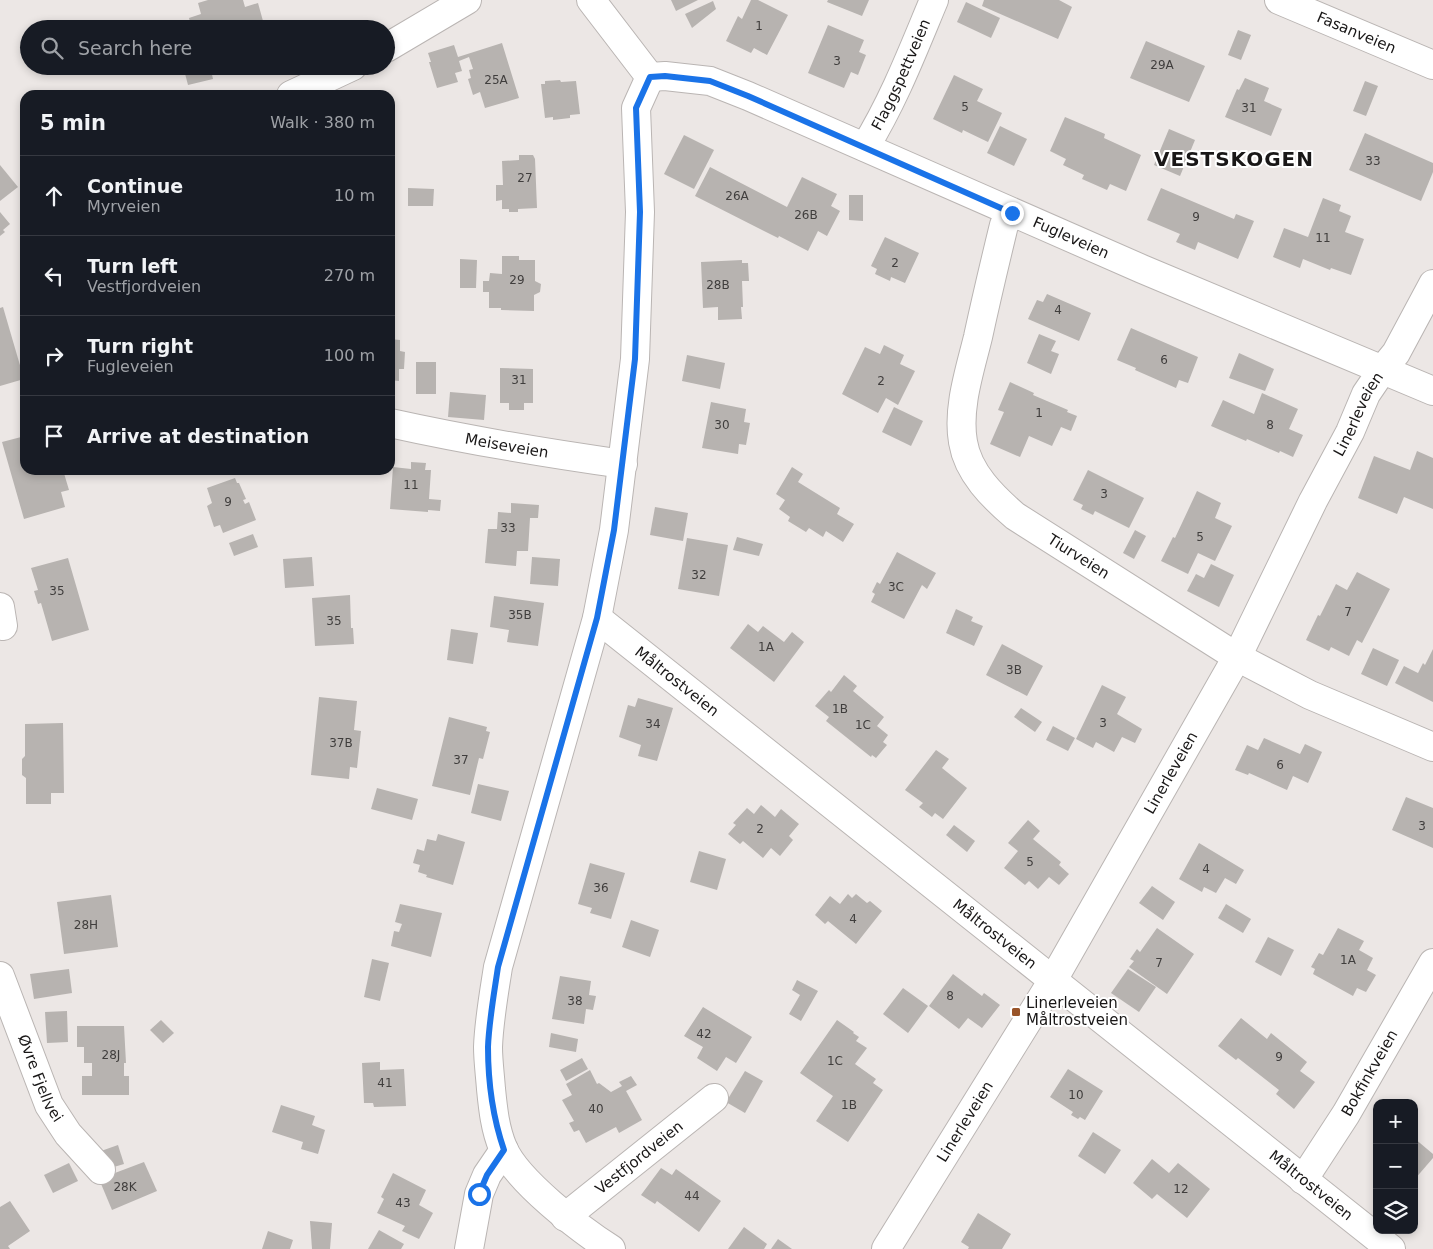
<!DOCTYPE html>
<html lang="en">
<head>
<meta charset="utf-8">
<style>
	body { margin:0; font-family:"DejaVu Sans",sans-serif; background:#242831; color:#f1f3f6 }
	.controls { position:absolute; right:15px; bottom:15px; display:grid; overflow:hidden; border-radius:10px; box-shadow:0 2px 8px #0003 }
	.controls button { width:45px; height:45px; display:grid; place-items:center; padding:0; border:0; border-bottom:1px solid #363941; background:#171b24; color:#f1f3f6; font:25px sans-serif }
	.stop { position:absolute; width:15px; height:15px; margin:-11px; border:4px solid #1a73e8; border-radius:50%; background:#fff }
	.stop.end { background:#1a73e8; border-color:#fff; box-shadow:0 1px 5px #0008 }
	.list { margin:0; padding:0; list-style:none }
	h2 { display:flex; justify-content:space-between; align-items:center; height:65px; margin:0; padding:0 20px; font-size:21px }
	h2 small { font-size:16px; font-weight:400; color:#9ea1a6 }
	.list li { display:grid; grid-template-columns:32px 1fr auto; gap:15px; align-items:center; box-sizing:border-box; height:80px; padding:0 20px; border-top:1px solid #363941 }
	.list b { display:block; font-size:19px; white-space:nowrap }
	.list p { margin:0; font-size:16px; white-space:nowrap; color:#9ea1a6 }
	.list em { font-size:16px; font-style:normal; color:#9ea1a6 }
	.icon { flex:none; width:28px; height:28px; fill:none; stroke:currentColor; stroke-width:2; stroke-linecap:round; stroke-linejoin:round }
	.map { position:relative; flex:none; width:1433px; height:1249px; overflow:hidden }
	.search { position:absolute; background:#171b24; box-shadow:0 2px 8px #0003; left:20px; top:20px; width:375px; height:55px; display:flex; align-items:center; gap:12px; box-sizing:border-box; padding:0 18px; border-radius:28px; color:#9ea1a6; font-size:19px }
	.panel { position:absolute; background:#171b24; box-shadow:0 2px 8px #0003; left:20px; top:90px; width:375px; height:385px; border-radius:15px }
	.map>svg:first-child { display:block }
	.building { fill:#b7b3b0 }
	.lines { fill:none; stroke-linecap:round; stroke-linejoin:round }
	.street-casing { stroke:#bab5b3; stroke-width:30 }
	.street { stroke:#fff; stroke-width:28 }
	.route { stroke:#1a73e8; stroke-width:6 }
	.poi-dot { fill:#995429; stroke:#fff; stroke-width:2 }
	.labels { text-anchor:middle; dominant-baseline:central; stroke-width:4; stroke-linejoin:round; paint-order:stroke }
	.number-label { font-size:12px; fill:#403e3d }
	.street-label { font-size:15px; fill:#191717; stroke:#fff }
	.poi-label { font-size:15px; fill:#191717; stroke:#fff; text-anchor:start }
	.district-label { font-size:20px; font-weight:bold; letter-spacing:1px; fill:#191717; stroke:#fff }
</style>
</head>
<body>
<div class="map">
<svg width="1433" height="1249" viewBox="0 0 1433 1249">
	<rect width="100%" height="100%" fill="#ece7e5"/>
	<g class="building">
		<polygon points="208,0 243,0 245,7 258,3 263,21 237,29 192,29 189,18 201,14 198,3"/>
		<polygon points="671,0 698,0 676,11"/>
		<polygon points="751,0 758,0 788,15 767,55 754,48 751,53 726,41 738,16 742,19"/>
		<polygon points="828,0 869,0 862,16 827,2"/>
		<polygon points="984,0 1059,0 1072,7 1058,39 982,6"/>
		<polygon points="713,1 716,9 692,28 685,14"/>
		<polygon points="966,2 1000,18 991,38 957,22"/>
		<polygon points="828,25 864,40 859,52 866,55 858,75 851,72 844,88 808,73"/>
		<polygon points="1238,30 1251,35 1241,60 1228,55"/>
		<polygon points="1146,41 1205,66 1189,102 1130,78"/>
		<polygon points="502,43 519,98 485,108 480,92 473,95 468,79 471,78 469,70 473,69 469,57 459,61 462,71 455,73 458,82 437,88 429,62 431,62 428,53 454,45 458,57"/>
		<polygon points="183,66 210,66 213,79 188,85"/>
		<polygon points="954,75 983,89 977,101 1002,113 988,142 963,130 962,133 933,119"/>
		<polygon points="1245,78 1269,88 1264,101 1282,109 1271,136 1225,117 1237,89 1239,90"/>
		<polygon points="560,80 561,82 576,81 580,114 570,115 570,118 553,120 553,117 545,118 541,84 545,84 545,81"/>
		<polygon points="1365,81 1378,86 1366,116 1353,111"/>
		<polygon points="1065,117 1105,134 1104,138 1141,155 1126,191 1110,184 1107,190 1082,179 1084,175 1063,165 1066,159 1050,151"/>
		<polygon points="1000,126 1027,139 1014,166 987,153"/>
		<polygon points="1169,129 1195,140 1180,176 1154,165"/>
		<polygon points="1365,133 1433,163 1433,172 1421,201 1349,170"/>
		<polygon points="684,135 714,150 694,189 664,174"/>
		<polygon points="519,155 533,155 535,159 537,208 518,209 518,212 509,212 509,209 502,209 502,200 496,201 496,185 503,185 502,161 519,160"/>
		<polygon points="0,165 18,187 0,201"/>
		<polygon points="710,167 787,207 802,177 837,194 831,206 840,211 827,236 818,231 808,251 779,236 778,238 695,196"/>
		<polygon points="408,188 434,189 433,206 408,206"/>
		<polygon points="1161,188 1234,219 1236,214 1254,221 1238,259 1198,242 1195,250 1176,242 1180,234 1147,220"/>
		<polygon points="849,195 863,195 863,221 849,220"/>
		<polygon points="1323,198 1341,205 1339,211 1351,216 1345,232 1364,239 1351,275 1331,268 1330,270 1303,259 1300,268 1273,257 1284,228 1308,237"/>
		<polygon points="0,212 10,224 3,230 5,232 0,236"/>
		<polygon points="885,237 919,253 905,283 891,277 890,281 875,274 877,269 871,266"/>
		<polygon points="502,256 519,256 519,260 535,260 535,281 541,284 540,292 534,295 534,311 501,310 501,308 489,308 489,292 483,292 483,281 489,281 490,273 502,274"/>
		<polygon points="460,259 477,260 476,288 460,288"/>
		<polygon points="742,260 742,263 748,263 749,281 742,281 743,307 741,307 742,319 718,320 718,307 703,308 701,262"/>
		<polygon points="1047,294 1091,313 1079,341 1028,319 1037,300 1043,302"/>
		<polygon points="3,307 24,379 0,386 0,308"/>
		<polygon points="1131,328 1198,357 1188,383 1179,380 1176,388 1135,370 1136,368 1117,360"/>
		<polygon points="1039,334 1056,341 1051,351 1059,354 1051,374 1027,363"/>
		<polygon points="390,339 400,340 400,351 405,352 404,369 399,369 399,381 390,380"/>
		<polygon points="884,345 904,355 900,364 915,371 898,405 886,398 878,413 842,394 865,347 880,354"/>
		<polygon points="1239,353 1274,369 1265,391 1229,378"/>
		<polygon points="687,355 725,363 720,389 682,381"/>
		<rect x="416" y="362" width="20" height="32"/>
		<polygon points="500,368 533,369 533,403 524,403 524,410 509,410 509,403 500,403"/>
		<polygon points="1010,382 1034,393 1033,395 1068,410 1067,412 1077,416 1071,431 1061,427 1052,446 1029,436 1020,457 990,444 1004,412 998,410"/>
		<polygon points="450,392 486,395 484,420 448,417"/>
		<polygon points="1262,393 1298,409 1289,429 1303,435 1293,457 1280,451 1279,453 1247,439 1246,441 1211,426 1223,400 1254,414"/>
		<polygon points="711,402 746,409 744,422 750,423 746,445 739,444 738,454 702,448"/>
		<polygon points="894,407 923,421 911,446 882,432"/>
		<polygon points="25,436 25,470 63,470 69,490 61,492 65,507 24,519 2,442"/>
		<polygon points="1417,451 1433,458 1433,509 1404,497 1397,514 1358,498 1374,456 1410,470"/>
		<polygon points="411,462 426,463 425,470 431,470 429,499 441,500 440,511 428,510 428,512 390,509 393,467 411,469"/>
		<polygon points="792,467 803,474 798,482 840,508 837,514 854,524 843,542 826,531 823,537 809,528 806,532 788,521 790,517 779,509 785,500 776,494"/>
		<polygon points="1088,470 1144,498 1129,528 1095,511 1093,515 1081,509 1083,505 1073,500"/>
		<polygon points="235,478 237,483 239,483 246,499 243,500 245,504 249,502 256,520 223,533 220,525 214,527 207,506 212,503 207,488"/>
		<polygon points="1197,491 1221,503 1215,518 1232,526 1215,561 1198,553 1188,574 1161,561 1173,537 1175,538"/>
		<polygon points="511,503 539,505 538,518 530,518 528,551 517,551 516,566 485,563 488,529 497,529 498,512 511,513"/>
		<polygon points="655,507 688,513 683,541 650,535"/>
		<polygon points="1135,530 1146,536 1134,559 1123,553"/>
		<polygon points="253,534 258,547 234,556 229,543"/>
		<polygon points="737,537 763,544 759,556 733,550"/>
		<polygon points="687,538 728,545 719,596 678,589"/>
		<polygon points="897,552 936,573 927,589 922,585 904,619 871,602 875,594 872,592 877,582 880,584"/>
		<polygon points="312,557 314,586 285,588 283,559"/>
		<polygon points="532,557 560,559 558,586 530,584"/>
		<polygon points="68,558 89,630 52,641 41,603 38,604 34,591 38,590 31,568"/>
		<polygon points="1211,564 1234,575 1219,607 1187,591 1196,574 1204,578"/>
		<polygon points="1357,572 1390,589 1362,643 1357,640 1349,656 1331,647 1329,651 1306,640 1318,615 1320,616 1336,584 1347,590"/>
		<polygon points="350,595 351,628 353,628 354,644 315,646 312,598"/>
		<polygon points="494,596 544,603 538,646 507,642 509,630 490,627"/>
		<polygon points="956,609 973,617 971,621 983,626 974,646 946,633"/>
		<polygon points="748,624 758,632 763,626 784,642 792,632 804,642 774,682 730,648"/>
		<polygon points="451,629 478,633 473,664 447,660"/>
		<polygon points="1002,644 1043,666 1027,696 986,675"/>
		<polygon points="1373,648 1399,660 1387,686 1361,674"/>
		<polygon points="1433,649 1433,702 1395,683 1404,666 1418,673 1423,663 1425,665"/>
		<polygon points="844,675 857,686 853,691 884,717 877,726 888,735 883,742 887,745 876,758 872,755 871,757 826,721 829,717 815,706 829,690 831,692"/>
		<polygon points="1102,685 1126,697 1117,714 1142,729 1135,743 1122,737 1114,752 1096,742 1093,748 1076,739"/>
		<polygon points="319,697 357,701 354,730 361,731 357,768 350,767 349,779 311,775"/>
		<polygon points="638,698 673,708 657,761 638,756 641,745 619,737 628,705 635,707"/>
		<polygon points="1021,708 1042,722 1035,732 1014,717"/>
		<polygon points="449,717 487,727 486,731 490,732 483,759 479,758 470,795 432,786"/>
		<polygon points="63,723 64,793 51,793 51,804 26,804 26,778 22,775 22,759 25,756 25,724"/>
		<polygon points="1053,726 1075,738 1068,751 1046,740"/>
		<polygon points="1264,738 1300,754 1305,744 1322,752 1308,783 1293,776 1287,790 1249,773 1248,775 1235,770 1247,745 1258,750"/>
		<polygon points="936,750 949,759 942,768 967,788 943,819 935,813 932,817 919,807 923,803 905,790"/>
		<polygon points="478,784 509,791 501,821 471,813"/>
		<polygon points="377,788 418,799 412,820 371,809"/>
		<polygon points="1406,797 1433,808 1433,848 1392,830"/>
		<polygon points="761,805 775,817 781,809 799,824 789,836 793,840 780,856 771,848 763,858 743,841 740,844 728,834 736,825 733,823 747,808 754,814"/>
		<polygon points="1028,820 1040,831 1033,839 1061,862 1059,865 1069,874 1059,885 1049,877 1038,889 1029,881 1025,885 1004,868 1018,851 1008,843"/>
		<polygon points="954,825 975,841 967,852 946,835"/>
		<polygon points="438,834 465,842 453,885 426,877 427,875 418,872 420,865 413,863 417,849 424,851 427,839 436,841"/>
		<polygon points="1199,843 1244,870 1236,884 1225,878 1216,893 1204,887 1202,892 1179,879"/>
		<polygon points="699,851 726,859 717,890 690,882"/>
		<polygon points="590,863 625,873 611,919 590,913 592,908 578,904"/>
		<polygon points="1152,886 1175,902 1163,920 1139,903"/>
		<polygon points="848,894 852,898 856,894 867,903 870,901 882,911 856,944 828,921 825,924 815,915 830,896 840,904"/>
		<polygon points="111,895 118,947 64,954 57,902"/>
		<polygon points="400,904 442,913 431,957 391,946 394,931 399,932 402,924 395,922"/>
		<polygon points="1226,904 1251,919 1243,933 1218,918"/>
		<polygon points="631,920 659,930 650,957 622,947"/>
		<polygon points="1157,928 1194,954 1167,994 1129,967 1134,961 1130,959 1137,949 1140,952"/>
		<polygon points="1338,928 1364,941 1359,950 1373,958 1367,970 1376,975 1366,992 1357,988 1353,996 1313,974 1315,969 1311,967 1319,953 1323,955"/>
		<polygon points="1268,937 1294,950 1281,976 1255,962"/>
		<polygon points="372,959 389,963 380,1001 364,997"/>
		<polygon points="69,969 72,993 34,999 30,974"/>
		<polygon points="1128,969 1156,987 1139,1012 1111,993"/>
		<polygon points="953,974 982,996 984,993 1000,1005 982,1028 968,1018 959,1029 929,1006"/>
		<polygon points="560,976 591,981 589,995 596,996 593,1010 586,1009 584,1024 552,1019"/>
		<polygon points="797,980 818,991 801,1021 789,1014 800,995 792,990"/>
		<polygon points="903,988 928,1006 908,1033 883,1014"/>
		<polygon points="703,1007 752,1037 736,1063 726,1057 717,1071 697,1058 703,1047 684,1036"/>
		<polygon points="67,1011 68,1042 47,1043 45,1012"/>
		<polygon points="1241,1018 1267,1039 1271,1033 1307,1062 1300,1071 1315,1082 1294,1109 1276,1094 1279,1090 1238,1058 1236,1060 1218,1046"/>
		<polygon points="161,1020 174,1033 163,1043 150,1030"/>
		<polygon points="837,1020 854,1032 853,1033 859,1037 856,1041 867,1048 855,1064 876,1079 873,1083 883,1090 848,1142 816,1121 833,1096 800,1073"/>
		<polygon points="77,1026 124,1026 126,1063 124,1063 124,1076 129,1076 129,1095 82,1095 82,1076 92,1076 92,1063 84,1063 84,1047 77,1047"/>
		<polygon points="551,1033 578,1039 576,1052 549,1047"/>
		<polygon points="582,1058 588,1069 566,1081 560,1070"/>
		<polygon points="380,1062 380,1070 404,1069 406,1106 374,1107 373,1103 364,1103 362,1063"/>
		<polygon points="1068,1069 1103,1091 1085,1120 1080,1117 1078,1119 1071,1115 1073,1112 1050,1097"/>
		<polygon points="590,1070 597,1084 599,1083 611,1092 622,1086 619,1082 631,1076 637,1085 626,1091 642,1120 619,1133 616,1127 586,1143 579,1130 574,1132 569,1123 574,1121 562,1100 572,1095 566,1084"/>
		<polygon points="745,1071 763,1081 745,1113 726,1102"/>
		<polygon points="281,1105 315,1116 312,1125 325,1130 318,1154 301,1149 303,1142 272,1132"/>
		<polygon points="1093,1132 1121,1150 1105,1174 1078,1156"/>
		<polygon points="1414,1138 1433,1154 1433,1158 1414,1180"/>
		<polygon points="118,1145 124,1164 107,1169 101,1151"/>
		<polygon points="1152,1159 1169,1173 1178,1163 1210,1189 1187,1218 1157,1194 1152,1199 1133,1183"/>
		<polygon points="144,1162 157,1191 112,1210 99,1179"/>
		<polygon points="69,1163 78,1181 53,1193 44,1175"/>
		<polygon points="661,1168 672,1175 676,1169 721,1201 699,1232 657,1201 655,1204 641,1195"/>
		<polygon points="393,1173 426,1190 419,1205 433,1213 419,1239 402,1231 405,1226 377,1213 384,1199 381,1197"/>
		<polygon points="10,1201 30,1231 8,1246 10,1249 0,1249 0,1207"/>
		<polygon points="978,1213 1011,1234 1002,1249 968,1249 969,1247 961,1242"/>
		<polygon points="310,1221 332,1223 330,1249 312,1249"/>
		<polygon points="744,1227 767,1244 764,1249 728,1249"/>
		<polygon points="379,1230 404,1244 401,1249 368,1249"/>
		<polygon points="268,1231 293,1240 290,1249 262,1249"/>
		<polygon points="778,1239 792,1249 771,1249"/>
	</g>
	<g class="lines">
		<defs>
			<g id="street">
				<path d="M591 0 650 77 636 108 640 212 635 359 614 530 597 618 498 967C494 993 489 1020 488 1047 488 1060 490 1075 491 1089 493 1109 495 1129 503 1148 517 1181 581 1230 611 1249"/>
				<path id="s1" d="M1279 0 1433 65"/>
				<polyline points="386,48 467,0"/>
				<path id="s2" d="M650 77 665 76 710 81 748 96 1142 269 1433 391"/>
				<polyline points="291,95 353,66"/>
				<path id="s3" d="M865 147C894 100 913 50 934 0"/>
				<path id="s4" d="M1012 213 1004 225C995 262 986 300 978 337 970 370 957 408 963 442 968 473 993 497 1015 516L1237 657 1310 695 1433 747"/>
				<path id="s5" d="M390 423C467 440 545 453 623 464"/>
				<polyline points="0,607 3,626"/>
				<path id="s6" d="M597 618 1391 1249"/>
				<path id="s7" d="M0 976 49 1105 68 1134 101 1170"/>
				<path id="s8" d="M1303 1180 1346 1114 1433 963"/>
				<path id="s9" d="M565 1217 714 1098"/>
				<polyline points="469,1249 479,1194 487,1175 504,1150"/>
				<path id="s10" d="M886 1249 1053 980 1237 657 1313 501 1350 432 1366 394 1383 369 1396 353 1433 284"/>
			</g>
		</defs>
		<use href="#street" class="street-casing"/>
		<use href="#street" class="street"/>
	</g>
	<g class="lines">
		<path class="route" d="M479 1194 487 1175 504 1150C493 1118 488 1081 488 1047 489 1021 494 994 498 967L597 618 614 530 635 359 640 212 636 108 650 77 665 76 710 81 748 96 1012 213"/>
	</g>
	<rect class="poi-dot" x="1011" y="1007" width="10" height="10" rx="2.5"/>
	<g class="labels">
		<g class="number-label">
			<text x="759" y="26">1</text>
			<text x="837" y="61">3</text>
			<text x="1162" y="65">29A</text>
			<text x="496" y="80">25A</text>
			<text x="965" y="107">5</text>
			<text x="1249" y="108">31</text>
			<text x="1373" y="161">33</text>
			<text x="525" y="178">27</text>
			<text x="737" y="196">26A</text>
			<text x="806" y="215">26B</text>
			<text x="1196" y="217">9</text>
			<text x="1323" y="238">11</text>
			<text x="895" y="263">2</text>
			<text x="517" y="280">29</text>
			<text x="718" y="285">28B</text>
			<text x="1058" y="310">4</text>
			<text x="1164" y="360">6</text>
			<text x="519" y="380">31</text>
			<text x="881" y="381">2</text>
			<text x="1039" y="413">1</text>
			<text x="722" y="425">30</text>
			<text x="1270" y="425">8</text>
			<text x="411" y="485">11</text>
			<text x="1104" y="494">3</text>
			<text x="228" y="502">9</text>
			<text x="508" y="528">33</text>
			<text x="1200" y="537">5</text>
			<text x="699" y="575">32</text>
			<text x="896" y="587">3C</text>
			<text x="57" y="591">35</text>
			<text x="1348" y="612">7</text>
			<text x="520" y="615">35B</text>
			<text x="334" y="621">35</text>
			<text x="766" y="647">1A</text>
			<text x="1014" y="670">3B</text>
			<text x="840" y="709">1B</text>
			<text x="1103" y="723">3</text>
			<text x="653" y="724">34</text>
			<text x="863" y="725">1C</text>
			<text x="341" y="743">37B</text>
			<text x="461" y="760">37</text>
			<text x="1280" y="765">6</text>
			<text x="1422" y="826">3</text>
			<text x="760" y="829">2</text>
			<text x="1030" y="862">5</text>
			<text x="1206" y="869">4</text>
			<text x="601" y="888">36</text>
			<text x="853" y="919">4</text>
			<text x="86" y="925">28H</text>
			<text x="1348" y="960">1A</text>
			<text x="1159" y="963">7</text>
			<text x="950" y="996">8</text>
			<text x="575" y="1001">38</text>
			<text x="704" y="1034">42</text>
			<text x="111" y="1055">28J</text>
			<text x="1279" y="1057">9</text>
			<text x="835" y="1061">1C</text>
			<text x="385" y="1083">41</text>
			<text x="1076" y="1095">10</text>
			<text x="849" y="1105">1B</text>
			<text x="596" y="1109">40</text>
			<text x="125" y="1187">28K</text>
			<text x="1181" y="1189">12</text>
			<text x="692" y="1196">44</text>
			<text x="403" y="1203">43</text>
		</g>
		<g class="street-label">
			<text stroke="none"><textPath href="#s1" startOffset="84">Fasanveien</textPath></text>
			<text stroke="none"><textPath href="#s3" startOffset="81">Flaggspettveien</textPath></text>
			<text stroke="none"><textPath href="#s2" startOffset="454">Fugleveien</textPath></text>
			<text stroke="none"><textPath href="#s10" startOffset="960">Linerleveien</textPath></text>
			<text stroke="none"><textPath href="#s5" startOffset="119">Meiseveien</textPath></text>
			<text stroke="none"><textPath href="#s4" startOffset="404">Tiurveien</textPath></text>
			<text stroke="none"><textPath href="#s6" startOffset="102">Måltrostveien</textPath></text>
			<text stroke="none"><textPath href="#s10" startOffset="555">Linerleveien</textPath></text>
			<text stroke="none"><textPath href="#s6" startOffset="508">Måltrostveien</textPath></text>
			<text stroke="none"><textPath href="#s8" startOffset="126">Bokfinkveien</textPath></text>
			<text stroke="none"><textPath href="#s7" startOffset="110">Øvre Fjellvei</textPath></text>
			<text stroke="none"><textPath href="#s10" startOffset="150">Linerleveien</textPath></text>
			<text stroke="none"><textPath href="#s9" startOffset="95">Vestfjordveien</textPath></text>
			<text stroke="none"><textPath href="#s6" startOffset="912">Måltrostveien</textPath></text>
		</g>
		<g class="poi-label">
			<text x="1026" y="1003">Linerleveien<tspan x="1026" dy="17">Måltrostveien</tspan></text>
		</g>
		<g class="district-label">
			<text x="1234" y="159">VESTSKOGEN</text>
		</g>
	</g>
</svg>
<div class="controls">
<button>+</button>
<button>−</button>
<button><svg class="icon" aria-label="layers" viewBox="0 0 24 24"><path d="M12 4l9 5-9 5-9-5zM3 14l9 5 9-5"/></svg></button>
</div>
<div class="stop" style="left:479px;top:1194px"></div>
<div class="stop end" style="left:1012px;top:213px"></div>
<div class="search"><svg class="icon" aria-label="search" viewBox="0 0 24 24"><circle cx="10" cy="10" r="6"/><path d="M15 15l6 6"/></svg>Search here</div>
<section class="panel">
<h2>5 min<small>Walk · 380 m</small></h2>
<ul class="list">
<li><svg class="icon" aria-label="ahead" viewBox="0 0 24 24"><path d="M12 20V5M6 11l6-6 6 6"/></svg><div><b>Continue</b><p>Myrveien</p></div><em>10 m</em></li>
<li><svg class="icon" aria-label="left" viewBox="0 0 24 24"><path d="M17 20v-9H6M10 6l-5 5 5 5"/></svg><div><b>Turn left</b><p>Vestfjordveien</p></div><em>270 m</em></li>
<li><svg class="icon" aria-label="right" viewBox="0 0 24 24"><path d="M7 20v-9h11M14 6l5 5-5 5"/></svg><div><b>Turn right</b><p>Fugleveien</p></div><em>100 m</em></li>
<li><svg class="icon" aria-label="arrive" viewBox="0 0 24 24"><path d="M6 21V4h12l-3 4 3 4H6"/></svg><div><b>Arrive at destination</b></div></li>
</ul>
</section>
</div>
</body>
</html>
